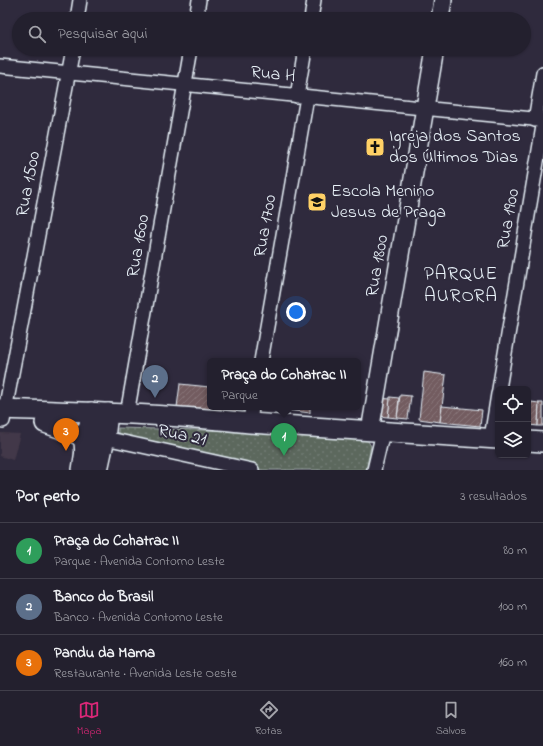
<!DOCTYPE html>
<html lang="pt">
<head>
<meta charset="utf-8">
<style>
	body { margin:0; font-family:"Indie Flower",sans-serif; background:#2f2d3a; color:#f1f3f6 }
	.controls { position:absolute; right:12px; bottom:12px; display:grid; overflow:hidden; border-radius:6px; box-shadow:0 1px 3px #0004 }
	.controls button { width:36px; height:36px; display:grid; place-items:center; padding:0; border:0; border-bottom:1px solid #403e4a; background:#23202e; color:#f1f3f6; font:20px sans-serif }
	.you { position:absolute; left:296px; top:312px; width:14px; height:14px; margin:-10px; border:3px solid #fff; border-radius:50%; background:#1a73e8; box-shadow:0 0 0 6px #1a73e833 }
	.badge { display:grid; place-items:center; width:26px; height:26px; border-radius:50%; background:#db2777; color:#fff; font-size:13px; font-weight:700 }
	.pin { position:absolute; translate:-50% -33px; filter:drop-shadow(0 1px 2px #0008) }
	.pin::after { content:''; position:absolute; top:21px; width:14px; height:12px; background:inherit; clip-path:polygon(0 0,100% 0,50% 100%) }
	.popup { position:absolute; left:207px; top:358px; width:154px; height:52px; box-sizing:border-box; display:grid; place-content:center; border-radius:6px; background:#23202e; filter:drop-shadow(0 1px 3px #0005); font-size:13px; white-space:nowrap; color:#a3a3aa }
	.popup b { font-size:15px; color:#f1f3f6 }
	.popup::after { content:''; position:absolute; left:50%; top:100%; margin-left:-8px; border:8px solid transparent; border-top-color:#23202e }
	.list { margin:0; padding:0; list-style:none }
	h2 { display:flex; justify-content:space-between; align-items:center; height:52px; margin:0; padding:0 16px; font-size:17px }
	h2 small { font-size:13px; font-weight:400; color:#a3a3aa }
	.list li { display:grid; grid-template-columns:26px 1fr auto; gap:12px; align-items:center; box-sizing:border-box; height:56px; padding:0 16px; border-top:1px solid #403e4a }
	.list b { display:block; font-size:15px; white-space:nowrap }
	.list p { margin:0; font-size:13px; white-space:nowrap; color:#a3a3aa }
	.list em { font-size:13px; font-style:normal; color:#a3a3aa }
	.icon { flex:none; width:22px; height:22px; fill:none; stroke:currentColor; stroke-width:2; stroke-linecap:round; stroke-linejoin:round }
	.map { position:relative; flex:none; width:543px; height:470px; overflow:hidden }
	.search { position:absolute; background:#23202e; box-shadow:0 1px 3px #0004; left:12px; right:12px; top:12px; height:44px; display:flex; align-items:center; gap:10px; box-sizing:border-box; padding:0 14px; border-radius:22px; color:#a3a3aa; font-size:15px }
	.sheet { height:220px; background:#23202e }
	nav { display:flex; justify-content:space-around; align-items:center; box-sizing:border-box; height:56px; border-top:1px solid #403e4a; background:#23202e; font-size:11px; color:#a3a3aa }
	nav a { display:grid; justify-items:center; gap:2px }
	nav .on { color:#db2777 }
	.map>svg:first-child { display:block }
	.built { fill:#433948 }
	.grass { fill:url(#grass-dots); stroke:#a2acaa }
	.building { fill:url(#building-hatch); stroke:#e8f1f8 }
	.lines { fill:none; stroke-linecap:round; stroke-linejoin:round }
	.minor-casing { stroke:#e8f1f8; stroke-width:16 }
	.tertiary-casing { stroke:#e8f1f8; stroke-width:20 }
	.secondary-casing { stroke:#e8f1f8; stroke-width:22 }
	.minor { stroke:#2f2a3d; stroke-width:13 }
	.tertiary { stroke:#2f2a3d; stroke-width:17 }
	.secondary { stroke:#2f2a3d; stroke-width:19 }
	.labels { text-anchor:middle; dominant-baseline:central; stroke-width:4; stroke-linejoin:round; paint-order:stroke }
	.street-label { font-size:18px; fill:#e8f1f8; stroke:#2f2a3d }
	.poi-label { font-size:18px; fill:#e8f1f8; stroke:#2f2a3d; text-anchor:start }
	.neighbourhood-label { font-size:19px; letter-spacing:1px; fill:#e8f1f8; stroke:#2f2a3d }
</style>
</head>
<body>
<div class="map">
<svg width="543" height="470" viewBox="0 0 543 470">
	<defs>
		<pattern id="grass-dots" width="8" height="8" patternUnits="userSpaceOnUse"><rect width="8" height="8" fill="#5b675d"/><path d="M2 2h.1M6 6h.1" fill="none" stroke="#737d75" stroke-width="1.8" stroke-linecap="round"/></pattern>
		<pattern id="building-hatch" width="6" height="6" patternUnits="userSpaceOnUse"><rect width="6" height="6" fill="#735c61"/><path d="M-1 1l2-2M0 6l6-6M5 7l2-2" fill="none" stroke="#877478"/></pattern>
	</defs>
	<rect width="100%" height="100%" fill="#2f2a3d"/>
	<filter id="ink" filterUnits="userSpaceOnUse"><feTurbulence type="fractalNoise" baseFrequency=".025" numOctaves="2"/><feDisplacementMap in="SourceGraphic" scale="8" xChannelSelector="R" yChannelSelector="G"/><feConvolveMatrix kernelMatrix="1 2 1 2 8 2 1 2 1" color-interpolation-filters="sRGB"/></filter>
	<g filter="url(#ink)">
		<polygon class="built" points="0,433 20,434 13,460 0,456"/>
		<polygon class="grass" points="118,428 243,431 314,437 366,438 371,446 366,470 263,470 242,466 118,436"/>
		<g class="building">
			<polygon points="424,372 446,375 440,422 419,419"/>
			<polygon points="180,384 210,387 210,407 237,407 237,413 177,407"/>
			<polygon points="400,395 411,396 408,419 397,418"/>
			<polygon points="390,397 399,398 397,418 388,417"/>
			<polygon points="379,398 390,399 388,417 377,416"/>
			<polygon points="531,402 539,403 538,426 529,425"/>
			<polygon points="539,403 543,403 543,426 538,426"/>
			<polygon points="442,406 482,410 480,426 440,422"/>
			<polygon points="277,407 296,407 295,411 277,409"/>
			<polygon points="296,407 310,407 310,413 295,411"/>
		</g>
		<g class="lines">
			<defs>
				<g id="minor">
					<polyline points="77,19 80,0"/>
					<polyline points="196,19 199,0"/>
					<polyline points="311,19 314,0"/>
					<polyline points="0,66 543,120"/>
					<polyline points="297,96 305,49"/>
					<polyline points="535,120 543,73"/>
					<polyline points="261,361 307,97"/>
					<polyline points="499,389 543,126"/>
					<polyline points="127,414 191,49"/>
					<polyline points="3,421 73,49"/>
					<polyline points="250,423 252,407"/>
					<polyline points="105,438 252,470"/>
					<polyline points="491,438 498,394"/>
					<polyline points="374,470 383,432"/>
				</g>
				<g id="tertiary">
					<polyline points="440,19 443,0"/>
					<polyline points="370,431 435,49"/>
				</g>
				<g id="secondary">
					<path d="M0 409C83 412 167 414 250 423L498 439"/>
					<polyline points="45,423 79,435 84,441 85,456"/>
					<polyline points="528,441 543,442"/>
					<polyline points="82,470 91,412"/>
					<polyline points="98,470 105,438 108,413"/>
				</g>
			</defs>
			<use href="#minor" class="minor-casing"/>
			<use href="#tertiary" class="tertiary-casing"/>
			<use href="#secondary" class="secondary-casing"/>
			<use href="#minor" class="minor"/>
			<use href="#tertiary" class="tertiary"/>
			<use href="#secondary" class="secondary"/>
		</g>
	</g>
	<defs>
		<symbol id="church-square" viewBox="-11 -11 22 22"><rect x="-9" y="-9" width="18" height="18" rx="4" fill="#ffd166" stroke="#2f2a3d"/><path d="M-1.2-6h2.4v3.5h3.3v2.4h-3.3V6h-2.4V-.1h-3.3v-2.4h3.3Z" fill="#111"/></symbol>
		<symbol id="school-square" viewBox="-11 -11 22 22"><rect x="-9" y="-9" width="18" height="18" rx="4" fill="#ffd166" stroke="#2f2a3d"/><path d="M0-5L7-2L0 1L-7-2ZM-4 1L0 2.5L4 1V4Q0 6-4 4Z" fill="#111"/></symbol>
	</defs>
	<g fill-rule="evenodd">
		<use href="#church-square" x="364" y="136" width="22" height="22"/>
		<use href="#school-square" x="306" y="191" width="22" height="22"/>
	</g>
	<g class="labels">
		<g class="street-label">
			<text transform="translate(273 75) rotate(6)">Rua H</text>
			<text transform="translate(29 184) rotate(-79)">Rua 1500</text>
			<text transform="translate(509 219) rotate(-80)">Rua 1900</text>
			<text transform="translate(266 226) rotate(-80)">Rua 1700</text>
			<text transform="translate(139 246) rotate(-80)">Rua 1600</text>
			<text transform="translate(378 266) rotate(-80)">Rua 1800</text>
			<text transform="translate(182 436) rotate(12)">Rua 21</text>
		</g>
		<g class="poi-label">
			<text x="389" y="137">Igreja dos Santos<tspan x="389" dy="21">dos Últimos Dias</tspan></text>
			<text x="331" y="192">Escola Menino<tspan x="331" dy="21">Jesus de Praga</tspan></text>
		</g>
		<g class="neighbourhood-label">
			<text x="461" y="274">PARQUE<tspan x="461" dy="22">AURORA</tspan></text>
		</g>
	</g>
</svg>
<div class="controls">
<button><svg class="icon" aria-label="locate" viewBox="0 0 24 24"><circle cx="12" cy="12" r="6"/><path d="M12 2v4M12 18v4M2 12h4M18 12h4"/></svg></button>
<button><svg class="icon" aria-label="layers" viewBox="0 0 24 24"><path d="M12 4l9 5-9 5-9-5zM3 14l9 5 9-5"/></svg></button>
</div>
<div class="you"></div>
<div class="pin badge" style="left:284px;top:456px;background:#2e9e5b">1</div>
<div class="popup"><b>Praça do Cohatrac II</b>Parque</div>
<div class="pin badge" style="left:155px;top:398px;background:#5c6f8a">2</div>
<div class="pin badge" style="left:66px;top:451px;background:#e8710a">3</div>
<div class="search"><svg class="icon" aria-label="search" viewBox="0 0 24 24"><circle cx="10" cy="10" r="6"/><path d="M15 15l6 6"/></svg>Pesquisar aqui</div>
</div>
<section class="sheet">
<h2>Por perto<small>3 resultados</small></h2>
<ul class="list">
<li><span class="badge" style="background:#2e9e5b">1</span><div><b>Praça do Cohatrac II</b><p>Parque · Avenida Contorno Leste</p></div><em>80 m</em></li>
<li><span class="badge" style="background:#5c6f8a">2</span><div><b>Banco do Brasil</b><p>Banco · Avenida Contorno Leste</p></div><em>100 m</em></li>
<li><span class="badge" style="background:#e8710a">3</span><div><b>Pandu da Mama</b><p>Restaurante · Avenida Leste Oeste</p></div><em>160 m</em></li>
</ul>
</section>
<nav>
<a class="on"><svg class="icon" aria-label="map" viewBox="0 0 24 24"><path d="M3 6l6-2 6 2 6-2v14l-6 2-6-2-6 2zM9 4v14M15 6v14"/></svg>Mapa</a>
<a><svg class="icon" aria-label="directions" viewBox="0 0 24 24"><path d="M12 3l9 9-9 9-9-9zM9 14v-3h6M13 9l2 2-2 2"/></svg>Rotas</a>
<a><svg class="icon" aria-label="saved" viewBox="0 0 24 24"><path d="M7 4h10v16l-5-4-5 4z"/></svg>Salvos</a>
</nav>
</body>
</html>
